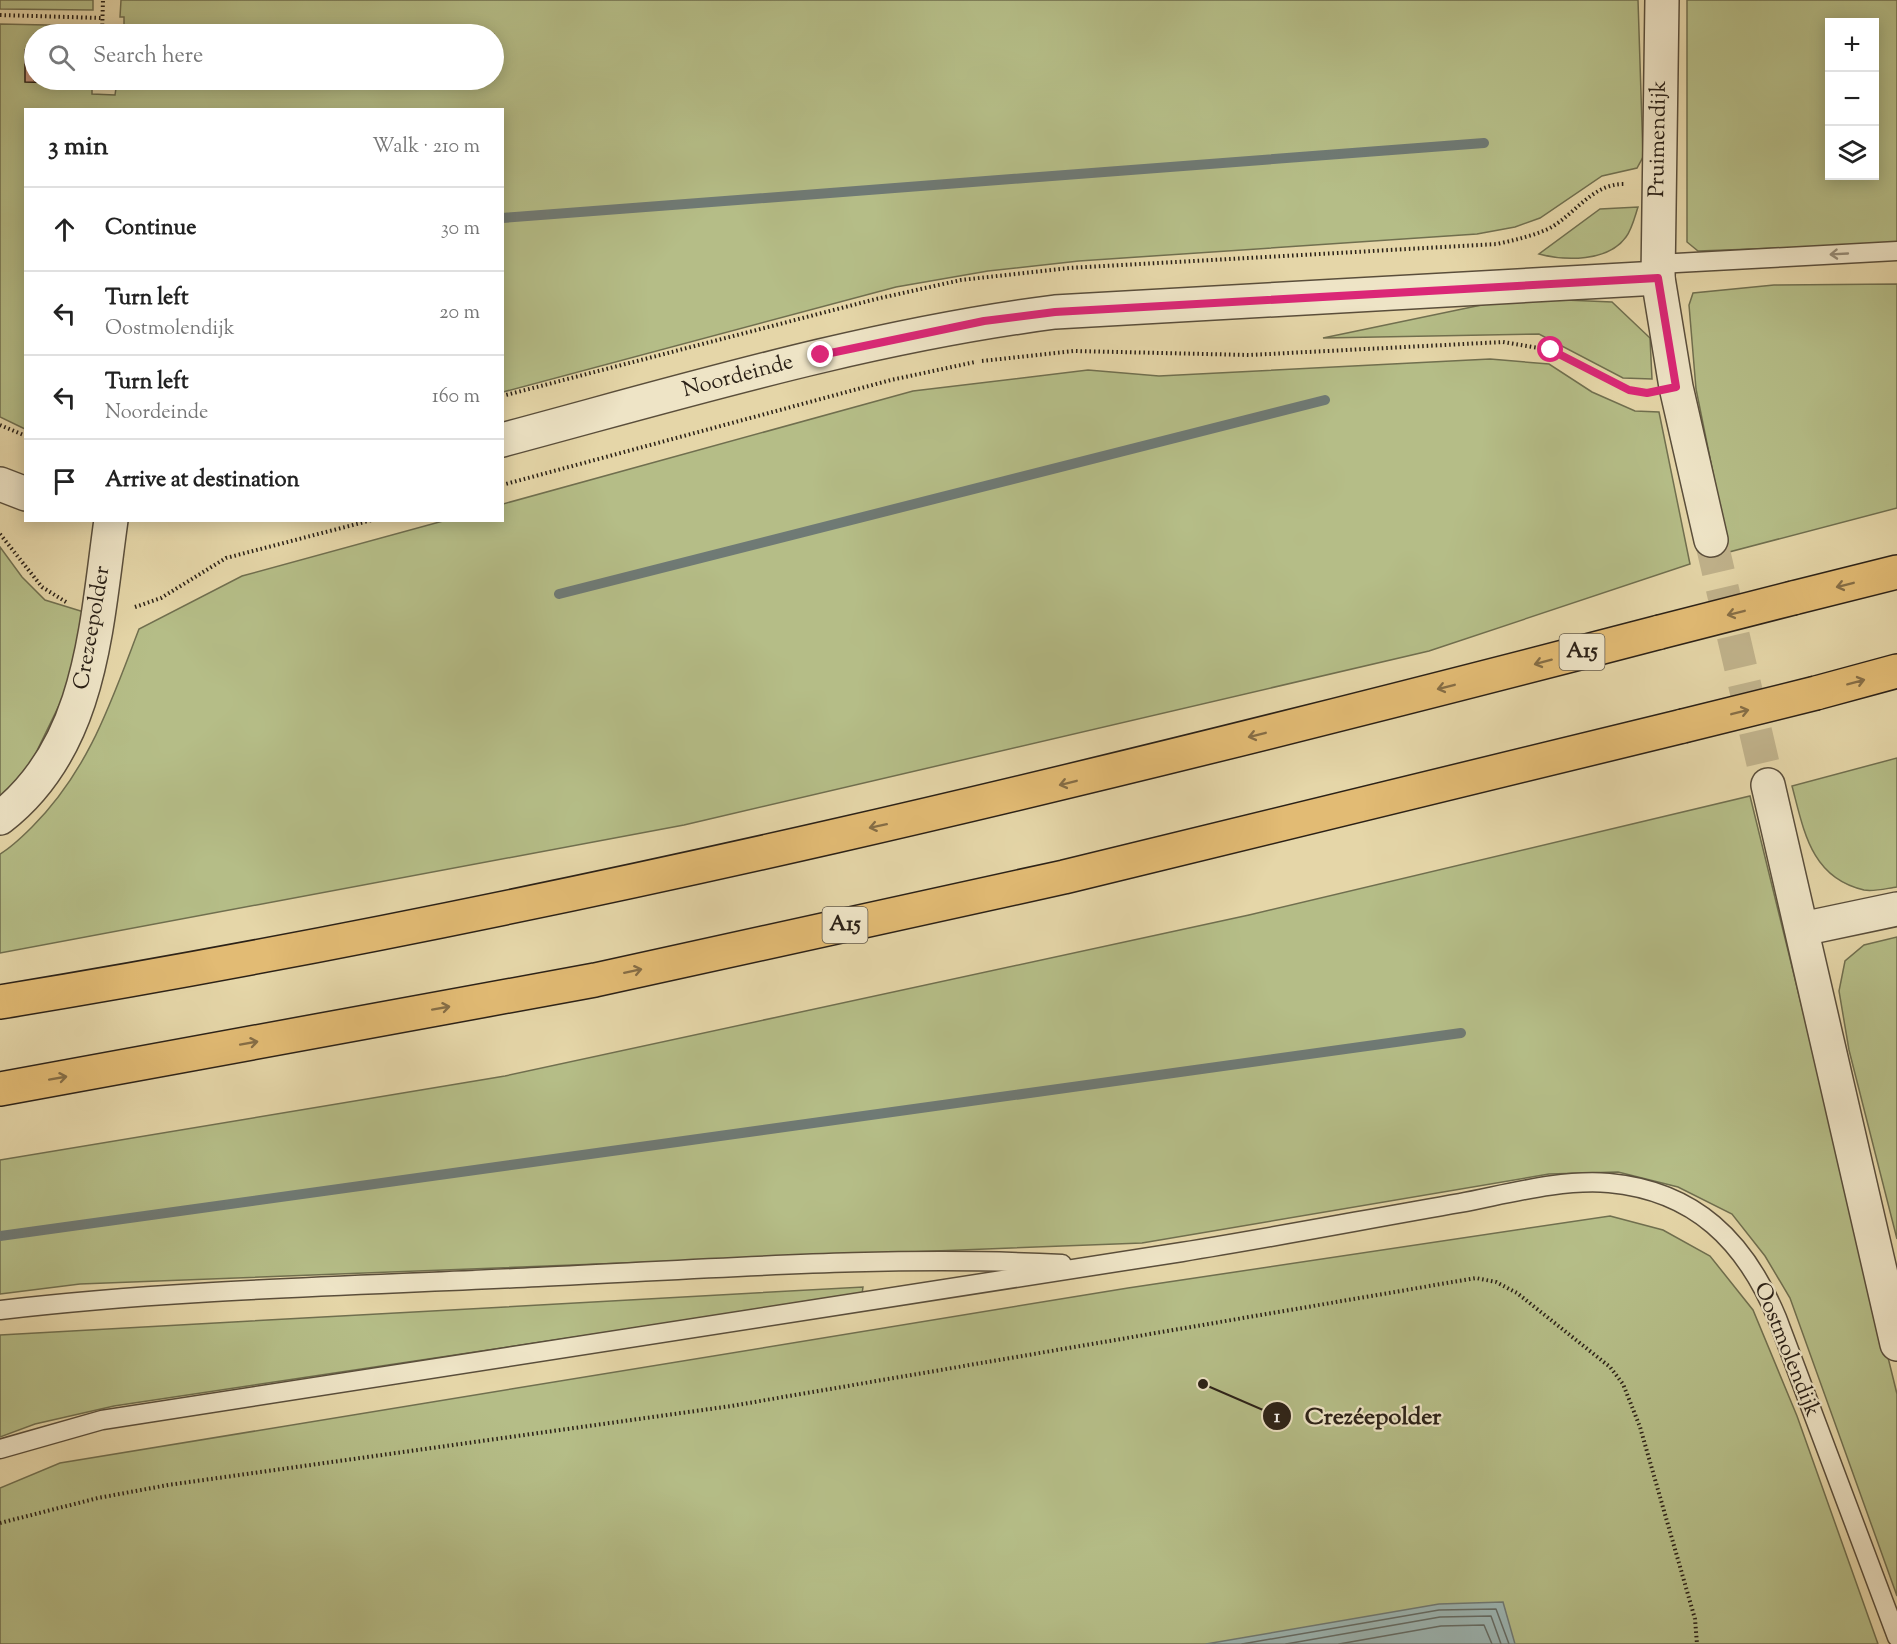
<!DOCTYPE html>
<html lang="en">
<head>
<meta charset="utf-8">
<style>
	body { margin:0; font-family:"Sorts Mill Goudy",serif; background:#f6f6f6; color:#222 }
	.controls { position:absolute; right:18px; top:18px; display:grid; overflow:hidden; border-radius:0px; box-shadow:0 3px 15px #0003 }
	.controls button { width:54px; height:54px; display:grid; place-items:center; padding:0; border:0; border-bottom:2px solid #e0e0e0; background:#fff; color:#222; font:30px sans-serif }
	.stop { position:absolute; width:18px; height:18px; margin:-14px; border:4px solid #db2777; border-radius:50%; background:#fff }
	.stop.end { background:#db2777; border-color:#fff; box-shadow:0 2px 6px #0008 }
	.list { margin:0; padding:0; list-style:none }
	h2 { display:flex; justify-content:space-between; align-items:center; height:78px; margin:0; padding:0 24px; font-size:26px }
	h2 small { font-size:20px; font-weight:400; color:#767676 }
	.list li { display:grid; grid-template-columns:39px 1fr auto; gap:18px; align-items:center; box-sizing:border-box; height:84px; padding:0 24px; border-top:2px solid #e0e0e0 }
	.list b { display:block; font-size:22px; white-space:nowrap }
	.list p { margin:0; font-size:20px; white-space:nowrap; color:#767676 }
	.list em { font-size:20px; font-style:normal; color:#767676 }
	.icon { flex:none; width:33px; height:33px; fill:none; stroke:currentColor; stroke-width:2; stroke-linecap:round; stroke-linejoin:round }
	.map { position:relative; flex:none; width:1897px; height:1644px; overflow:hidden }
	.search { position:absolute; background:#fff; box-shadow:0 3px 15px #0003; left:24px; top:24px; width:480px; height:66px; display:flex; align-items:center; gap:15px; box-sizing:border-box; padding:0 21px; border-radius:33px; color:#767676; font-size:22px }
	.panel { position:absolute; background:#fff; box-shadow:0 3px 15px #0003; left:24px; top:108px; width:480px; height:414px; border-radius:0px }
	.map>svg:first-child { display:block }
	.green { fill:#b5bd87; stroke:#706f4f; stroke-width:1.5; fill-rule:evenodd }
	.water { fill:#9cb6b4; stroke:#6f7a75; stroke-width:1.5 }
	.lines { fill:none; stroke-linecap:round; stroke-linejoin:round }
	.shore { stroke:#646c66; stroke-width:1.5 }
	.stream { stroke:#6f7a75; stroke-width:10 }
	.building { fill:#d39d84; stroke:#2b2117; stroke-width:1.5 }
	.minor-tunnel { stroke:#c0b28b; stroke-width:33; stroke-dasharray:33 16; stroke-linecap:butt }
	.service-casing { stroke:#5a4e3b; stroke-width:21 }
	.minor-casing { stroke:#5a4e3b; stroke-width:36 }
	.motorway-casing { stroke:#2b2117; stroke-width:36 }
	.path { stroke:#2b2117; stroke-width:4; stroke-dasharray:1.5 3; stroke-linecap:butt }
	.service { stroke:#eee4c6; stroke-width:18 }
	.minor { stroke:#eee4c6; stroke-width:33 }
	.motorway { stroke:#e2bb74; stroke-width:33 }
	.motorway-bridge-casing { stroke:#2b2117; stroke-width:36; stroke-linecap:butt }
	.motorway-bridge { stroke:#e2bb74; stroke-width:33 }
	.oneway { stroke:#968c77 }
	.oneway2 { stroke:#866e46 }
	.route { stroke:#db2777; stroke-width:8 }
	.labels { text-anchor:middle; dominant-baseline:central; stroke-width:4.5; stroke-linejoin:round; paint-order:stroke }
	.shield { fill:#eee4c6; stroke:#665c4c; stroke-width:1.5 }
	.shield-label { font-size:21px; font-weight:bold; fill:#2b2117 }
	.street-label { font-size:22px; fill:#2b2117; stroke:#eee4c6 }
	.leader { fill:none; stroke:#2b2117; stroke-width:2 }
	.callout-dot { fill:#2b2117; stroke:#eee4c6; stroke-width:2 }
	.mark-label { font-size:18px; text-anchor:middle; font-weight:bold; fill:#fff }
	.callout-label { font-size:24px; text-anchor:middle; font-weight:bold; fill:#2b2117; stroke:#eee4c6; stroke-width:4.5; stroke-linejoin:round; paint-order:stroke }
</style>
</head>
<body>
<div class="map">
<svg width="1897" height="1644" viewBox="0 0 1897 1644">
	<rect width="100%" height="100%" fill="#e5d6a8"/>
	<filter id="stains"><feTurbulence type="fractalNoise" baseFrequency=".00333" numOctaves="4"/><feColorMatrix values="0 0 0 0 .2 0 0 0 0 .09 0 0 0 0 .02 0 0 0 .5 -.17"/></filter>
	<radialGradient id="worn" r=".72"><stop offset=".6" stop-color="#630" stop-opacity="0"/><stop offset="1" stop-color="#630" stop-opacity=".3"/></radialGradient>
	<g class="green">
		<polygon points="0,0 93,0 93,10 0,9"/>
		<polygon points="121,0 1638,0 1643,157 1637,168 1602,176 1540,218 1515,227 1477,234 1079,261 988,271 896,287 503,392 502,110 26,110 25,429 0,417 0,24 93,26 93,34 34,34 34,80 92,80 92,94 115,95 116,88 122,88 122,80 494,80 494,34 124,34 124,17 120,17"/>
		<path d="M1687 0H1897V244L1698 251 1687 242ZM1830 22H1874V176H1830Z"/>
		<path d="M1638 207C1635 216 1632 229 1626 237 1608 262 1565 261 1539 254L1600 209Z"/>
		<polygon points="1897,284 1897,508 1729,552 1696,389 1689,305 1693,293 1774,285"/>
		<polygon points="1515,298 1612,302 1650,338 1652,379 1623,378 1539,334 1323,338"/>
		<path d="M1490 359 1549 364 1592 392 1635 411 1659 412 1690 564 1429 651 684 825 0 953V854C12 847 22 837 32 827 89 770 111 702 139 629L242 576 443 521 502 520 503 504 913 391 1088 370 1159 376Z"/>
		<polygon points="0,547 22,577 45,600 84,612 65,693 32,761 0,799"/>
		<path d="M1897 758V887C1888 888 1874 892 1864 890 1811 878 1804 831 1792 786Z"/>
		<polygon points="1750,796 1897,1394 1897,1596 1790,1298 1765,1256 1732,1214 1678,1187 1618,1172 1549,1174 1142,1243 80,1284 0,1294 0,1160 505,1076 1249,915"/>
		<polygon points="1897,937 1897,1239 1849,1050 1839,991 1845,961 1864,945"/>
		<polygon points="1610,1216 1663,1230 1710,1256 1753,1310 1797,1416 1878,1644 0,1644 0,1488 60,1463 1128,1288"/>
		<polygon points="863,1287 862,1294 114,1406 35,1424 0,1437 0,1335"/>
	</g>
	<polygon class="water" points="1503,1602 1515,1644 1206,1644 1439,1604"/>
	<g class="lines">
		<g class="shore">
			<polyline points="1242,1644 1439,1610 1496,1609 1509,1644"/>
			<polyline points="1286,1644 1440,1617 1491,1616 1501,1644"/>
			<polyline points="1339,1644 1441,1626 1484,1625 1492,1644"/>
		</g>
		<g class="stream">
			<polyline points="502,218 1484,143"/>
			<polyline points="559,594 1325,400"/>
			<polyline points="0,1236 1461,1033"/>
		</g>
	</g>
	<polygon class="building" points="25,50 34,50 34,80 63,80 63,83 25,82"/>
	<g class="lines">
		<polyline class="minor-tunnel" points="1711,540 1768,785"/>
		<defs>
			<g id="service">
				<polyline points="1658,264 1897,251"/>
				<path d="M0 1310C179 1289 359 1286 538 1277 712 1269 888 1255 1062 1264"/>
				<path d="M0 1449 102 1420C462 1366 822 1310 1182 1252 1275 1237 1368 1219 1460 1203 1508 1194 1560 1179 1609 1183 1695 1191 1745 1241 1777 1318L1897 1637"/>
			</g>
			<g id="minor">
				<polyline points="1662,0 1658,278 1676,387 1711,540"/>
				<path d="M502 440C685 391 867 336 1055 312L1658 278"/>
				<polyline points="0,484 26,494"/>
				<polyline points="1768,785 1897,1344"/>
				<path d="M0 818C92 747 96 626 111 520"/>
				<polyline points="1802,929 1897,909"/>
			</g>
			<g id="motorway">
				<polyline points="1793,598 1897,572"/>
				<polyline points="1816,693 1897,671"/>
				<path d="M0 1002C560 910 1112 775 1660 632"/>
				<polyline points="0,1089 595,980 1064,877 1683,726"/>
			</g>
		</defs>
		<use href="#service" class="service-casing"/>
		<use href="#minor" class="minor-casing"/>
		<use href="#motorway" class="motorway-casing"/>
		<g class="path">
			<polyline points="0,15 102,18"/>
			<polyline points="102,34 103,0"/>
			<polyline points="100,89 101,80"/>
			<polyline points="982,361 1074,351 1249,355 1503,342 1551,350 1611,382 1629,390 1641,392"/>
			<path d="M502 396 876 299 961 280 1069 268 1497 244C1515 240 1532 236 1548 229 1574 216 1592 183 1625 184"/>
			<polyline points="0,425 26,436"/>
			<polyline points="502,485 891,380 975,362"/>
			<polyline points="0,534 42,587 66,602"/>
			<polyline points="135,607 161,598 226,558 372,520"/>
			<polyline points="0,1523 98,1498 168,1485 731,1406 1476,1278 1496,1282 1517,1293 1610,1367 1623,1384 1640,1427 1695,1619 1697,1644"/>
		</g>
		<use href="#service" class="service"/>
		<use href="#minor" class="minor"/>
		<use href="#motorway" class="motorway"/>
		<defs>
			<g id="motorway-bridge">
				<polyline points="1660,632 1793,598"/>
				<polyline points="1683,726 1816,693"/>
			</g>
		</defs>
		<use href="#motorway-bridge" class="motorway-bridge-casing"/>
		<use href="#motorway-bridge" class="motorway-bridge"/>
	</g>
	<defs><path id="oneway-shaft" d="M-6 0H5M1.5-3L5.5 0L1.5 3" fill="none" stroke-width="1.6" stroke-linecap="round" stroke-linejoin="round" transform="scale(1.5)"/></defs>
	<use class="oneway" href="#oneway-shaft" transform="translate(1839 254) rotate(177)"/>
	<g class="oneway2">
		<use href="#oneway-shaft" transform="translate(1845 585) rotate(166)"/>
		<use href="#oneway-shaft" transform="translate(1736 613) rotate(166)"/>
		<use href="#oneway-shaft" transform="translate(1543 662) rotate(165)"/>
		<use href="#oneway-shaft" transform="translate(1856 682) rotate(-15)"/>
		<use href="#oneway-shaft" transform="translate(1446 687) rotate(166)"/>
		<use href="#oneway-shaft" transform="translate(1740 712) rotate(-14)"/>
		<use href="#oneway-shaft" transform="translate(1257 735) rotate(166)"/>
		<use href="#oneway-shaft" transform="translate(1068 783) rotate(166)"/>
		<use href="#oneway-shaft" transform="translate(878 826) rotate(168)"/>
		<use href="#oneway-shaft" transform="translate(633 971) rotate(-12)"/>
		<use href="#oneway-shaft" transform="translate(441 1008) rotate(-10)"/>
		<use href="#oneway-shaft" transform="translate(249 1043) rotate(-10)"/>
		<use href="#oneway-shaft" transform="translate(58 1078) rotate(-10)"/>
	</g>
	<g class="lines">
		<polyline class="route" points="821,355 984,321 1055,312 1658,278 1676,387 1647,393 1629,390 1551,350"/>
	</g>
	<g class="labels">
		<g class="shield">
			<rect x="1559.5" y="634" width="45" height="36" rx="4.5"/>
			<rect x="822.5" y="907" width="45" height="36" rx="4.5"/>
		</g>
		<g class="shield-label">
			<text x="1582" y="652">A15</text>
			<text x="845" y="925">A15</text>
		</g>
		<g class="street-label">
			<text transform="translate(1659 139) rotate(-89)">Pruimendijk</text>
			<text transform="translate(738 377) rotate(-15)">Noordeinde</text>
			<text transform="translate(93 628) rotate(-80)">Crezeepolder</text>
			<text transform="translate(1786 1350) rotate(68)">Oostmolendijk</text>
		</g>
	</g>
	<path class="leader" d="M1203 1384L1277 1416"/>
	<g class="callout-dot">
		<circle cx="1203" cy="1384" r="6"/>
		<circle cx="1277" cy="1416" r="15"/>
	</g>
	<g class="mark-label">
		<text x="1277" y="1422">1</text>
	</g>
	<g class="callout-label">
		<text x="1373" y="1424">Crezéepolder</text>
	</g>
	<rect width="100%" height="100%" filter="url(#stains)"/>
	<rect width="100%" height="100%" fill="url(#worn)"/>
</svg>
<div class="controls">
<button>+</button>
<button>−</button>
<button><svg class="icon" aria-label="layers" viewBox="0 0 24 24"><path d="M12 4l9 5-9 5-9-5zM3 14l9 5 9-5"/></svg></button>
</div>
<div class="stop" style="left:1551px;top:350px"></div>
<div class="stop end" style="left:821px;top:355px"></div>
<div class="search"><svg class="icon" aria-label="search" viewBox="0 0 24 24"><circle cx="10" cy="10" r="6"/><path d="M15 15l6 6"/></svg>Search here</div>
<section class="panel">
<h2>3 min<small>Walk · 210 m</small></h2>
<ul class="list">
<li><svg class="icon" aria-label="ahead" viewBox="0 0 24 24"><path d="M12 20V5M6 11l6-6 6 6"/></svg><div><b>Continue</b></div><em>30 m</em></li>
<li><svg class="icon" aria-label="left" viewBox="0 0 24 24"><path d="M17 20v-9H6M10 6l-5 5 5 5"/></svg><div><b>Turn left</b><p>Oostmolendijk</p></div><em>20 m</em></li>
<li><svg class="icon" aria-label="left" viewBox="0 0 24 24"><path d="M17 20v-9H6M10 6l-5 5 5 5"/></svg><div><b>Turn left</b><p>Noordeinde</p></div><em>160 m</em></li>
<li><svg class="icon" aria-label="arrive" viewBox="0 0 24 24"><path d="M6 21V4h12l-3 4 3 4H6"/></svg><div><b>Arrive at destination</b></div></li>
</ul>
</section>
</div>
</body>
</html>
